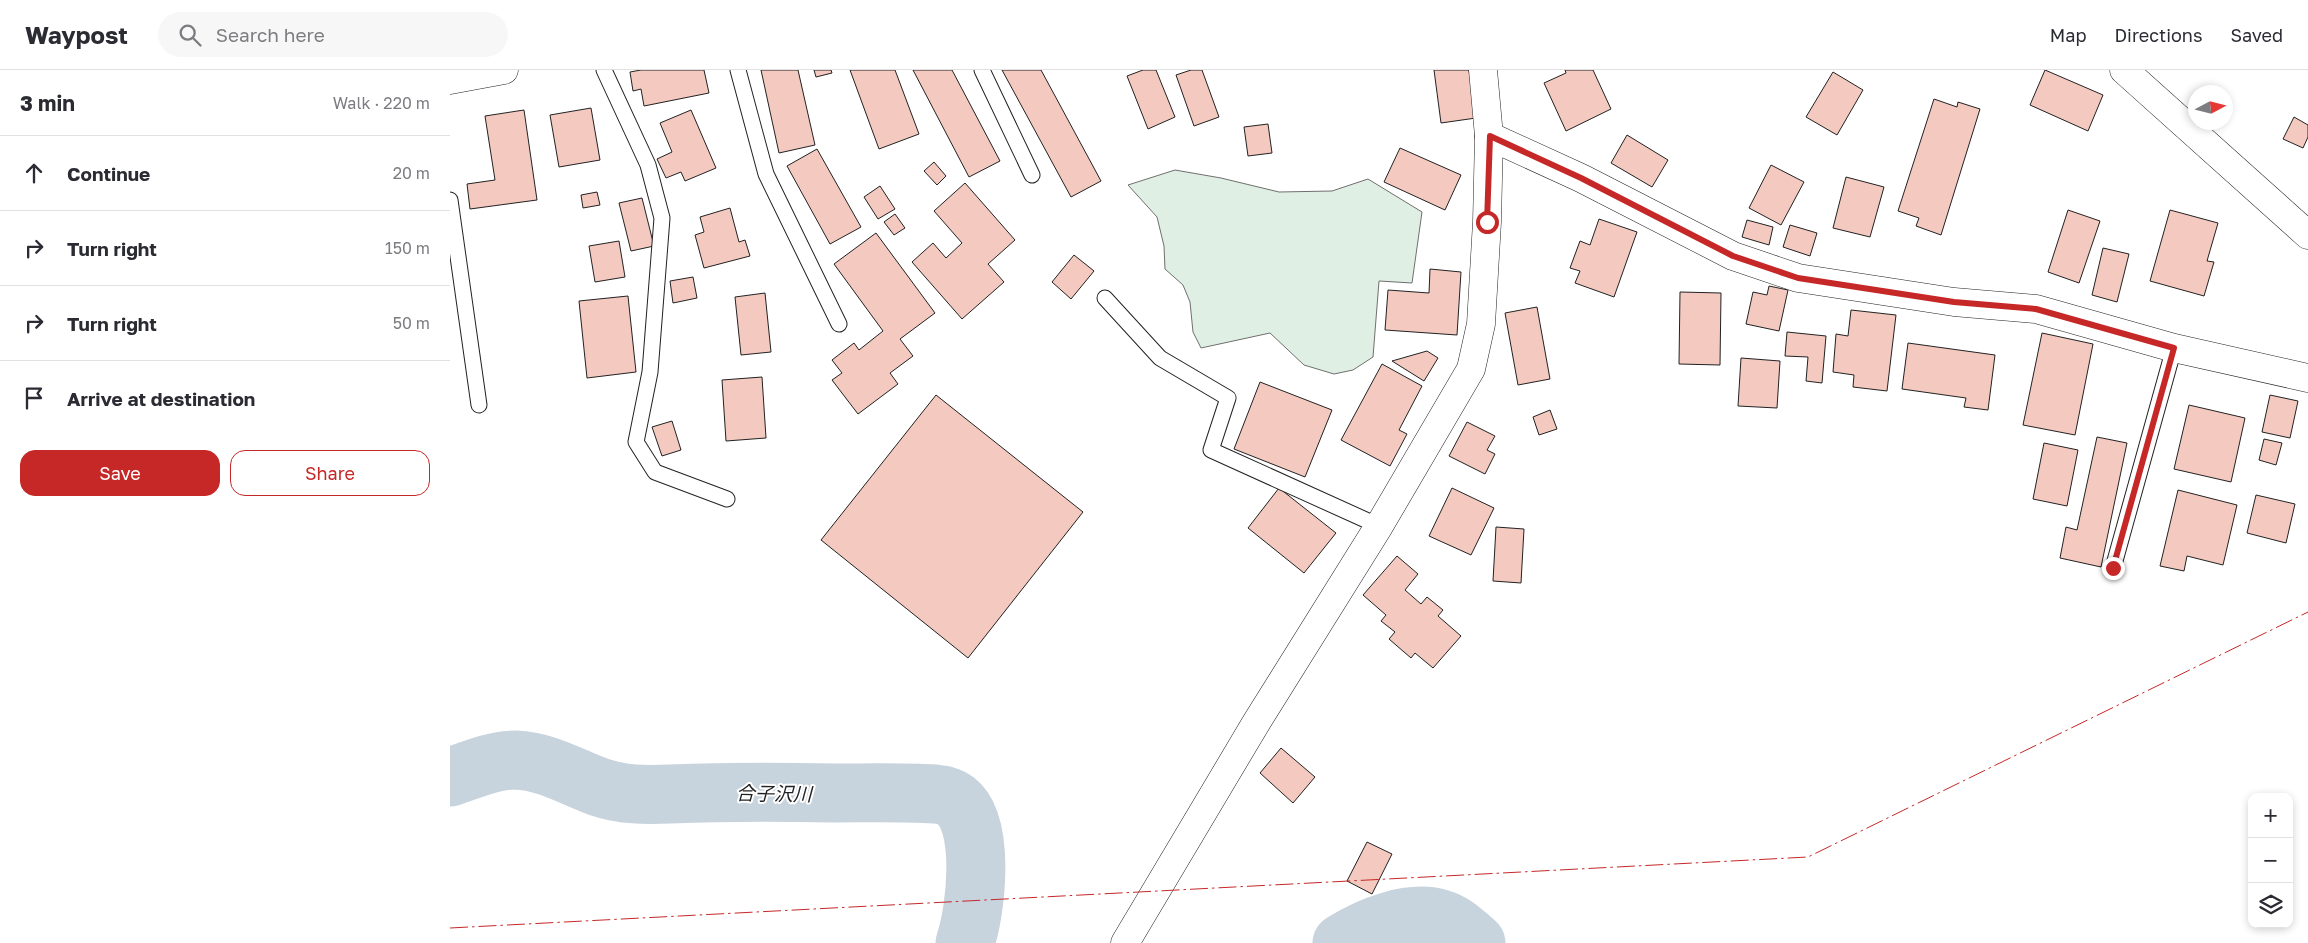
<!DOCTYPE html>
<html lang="en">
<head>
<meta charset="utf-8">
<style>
	body { margin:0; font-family:"Golos Text","Noto Sans JP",sans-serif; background:#f7f7f7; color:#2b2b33 }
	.controls { position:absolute; right:15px; bottom:15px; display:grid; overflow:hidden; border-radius:10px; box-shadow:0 2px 8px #0003 }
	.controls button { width:45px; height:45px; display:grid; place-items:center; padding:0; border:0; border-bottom:1px solid #e1e1e2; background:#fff; color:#2b2b33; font:25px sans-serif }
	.compass { position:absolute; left:1738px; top:15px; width:45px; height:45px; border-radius:50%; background:#fff; box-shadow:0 2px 8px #0003; rotate:83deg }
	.stop { position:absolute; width:15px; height:15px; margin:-11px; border:4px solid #c62828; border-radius:50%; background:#fff }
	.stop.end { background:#c62828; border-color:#fff; box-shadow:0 1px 5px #0008 }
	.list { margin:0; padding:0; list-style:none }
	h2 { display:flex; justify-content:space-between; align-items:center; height:65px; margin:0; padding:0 20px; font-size:21px }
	h2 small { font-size:16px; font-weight:400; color:#7c7c81 }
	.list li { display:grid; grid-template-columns:32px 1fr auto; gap:15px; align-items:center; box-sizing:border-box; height:75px; padding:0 20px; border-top:1px solid #e1e1e2 }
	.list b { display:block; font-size:19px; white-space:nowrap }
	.list em { font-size:16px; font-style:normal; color:#7c7c81 }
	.actions { display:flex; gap:10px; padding:15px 20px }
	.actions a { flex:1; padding:11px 0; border:1px solid #c62828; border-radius:15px; text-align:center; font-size:18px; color:#c62828 }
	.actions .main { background:#c62828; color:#fff }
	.icon { flex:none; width:28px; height:28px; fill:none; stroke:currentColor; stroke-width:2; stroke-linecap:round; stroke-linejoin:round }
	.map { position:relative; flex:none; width:1858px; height:873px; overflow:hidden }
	header { display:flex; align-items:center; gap:30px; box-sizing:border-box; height:70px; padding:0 25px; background:#fff; border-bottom:1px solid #e1e1e2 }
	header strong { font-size:24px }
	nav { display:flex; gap:28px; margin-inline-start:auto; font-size:18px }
	.search { width:350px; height:45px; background:#f7f7f7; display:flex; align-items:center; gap:12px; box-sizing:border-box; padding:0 18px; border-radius:28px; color:#7c7c81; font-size:19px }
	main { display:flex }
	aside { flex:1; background:#fff }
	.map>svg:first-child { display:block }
	.green { fill:#e0efe3; stroke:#6f6f6f }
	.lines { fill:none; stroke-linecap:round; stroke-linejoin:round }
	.river { stroke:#c7d3dd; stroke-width:59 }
	.building { fill:#f3c9c0; stroke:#222 }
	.service-casing { stroke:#222; stroke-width:17 }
	.minor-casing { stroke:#222; stroke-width:29 }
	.primary-casing { stroke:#222; stroke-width:29 }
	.service { stroke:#fff; stroke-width:15 }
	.minor { stroke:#fff; stroke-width:28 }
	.primary { stroke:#fff; stroke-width:28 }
	.power { stroke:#c62828; stroke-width:1; stroke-dasharray:18 4 2.5 4; stroke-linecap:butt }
	.route { stroke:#c62828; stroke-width:6 }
	.labels { text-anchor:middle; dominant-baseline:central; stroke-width:4; stroke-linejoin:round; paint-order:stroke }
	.water-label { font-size:19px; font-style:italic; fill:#222; stroke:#fff }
</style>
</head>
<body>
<header>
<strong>Waypost</strong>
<div class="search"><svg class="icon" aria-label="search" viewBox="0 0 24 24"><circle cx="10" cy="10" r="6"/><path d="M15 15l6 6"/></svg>Search here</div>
<nav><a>Map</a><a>Directions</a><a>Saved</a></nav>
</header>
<main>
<aside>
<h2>3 min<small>Walk · 220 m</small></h2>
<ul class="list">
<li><svg class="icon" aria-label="ahead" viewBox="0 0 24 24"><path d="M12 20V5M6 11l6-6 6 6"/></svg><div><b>Continue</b></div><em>20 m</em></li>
<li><svg class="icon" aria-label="right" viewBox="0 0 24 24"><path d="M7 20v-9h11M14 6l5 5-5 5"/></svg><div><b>Turn right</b></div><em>150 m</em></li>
<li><svg class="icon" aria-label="right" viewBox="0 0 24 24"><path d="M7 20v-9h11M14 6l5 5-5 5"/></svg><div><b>Turn right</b></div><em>50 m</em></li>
<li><svg class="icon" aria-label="arrive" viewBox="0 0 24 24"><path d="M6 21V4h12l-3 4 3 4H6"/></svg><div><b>Arrive at destination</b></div></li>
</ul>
<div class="actions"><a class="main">Save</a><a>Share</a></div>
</aside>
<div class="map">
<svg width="1858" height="873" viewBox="0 0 1858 873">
	<rect width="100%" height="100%" fill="#fff"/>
	<polygon class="green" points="725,100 771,108 829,122 882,121 918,109 972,142 962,213 929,211 923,287 903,300 884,304 854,295 820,263 751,278 743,262 740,232 733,215 715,199 714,176 707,147 678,115"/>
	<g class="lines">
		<g class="river">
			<path d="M0 707C21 700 43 690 66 690 95 691 122 707 149 717 172 725 195 725 220 724 274 722 328 722 383 723 417 723 451 722 485 724 493 725 500 726 506 731 536 754 526 841 515 873"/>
			<path d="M892 873C918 857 960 839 991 849 1005 853 1015 864 1026 873"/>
		</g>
	</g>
	<g class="building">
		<polygon points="191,0 254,0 259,23 194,36 191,19 183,21 180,2"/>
		<polygon points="311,0 348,0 365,75 329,83"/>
		<polygon points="364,0 381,0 382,3 366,7"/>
		<polygon points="400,0 445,0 469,64 429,79"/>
		<polygon points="463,0 502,0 550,91 519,107"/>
		<polygon points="552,0 591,0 651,111 621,127"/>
		<polygon points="693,0 706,0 725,47 698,59 677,6"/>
		<polygon points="741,0 752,0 769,47 744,56 726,5"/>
		<polygon points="984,0 1019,0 1026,48 991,53"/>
		<polygon points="1115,0 1143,0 1161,39 1116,61 1094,13 1116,3"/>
		<polygon points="1595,0 1653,25 1638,61 1580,35"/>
		<polygon points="1383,2 1413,20 1387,65 1356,47"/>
		<polygon points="1484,29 1507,37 1508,32 1530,39 1491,165 1466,156 1469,148 1448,141"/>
		<polygon points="141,38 150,90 109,97 100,45"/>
		<polygon points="74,40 87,130 20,139 17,114 45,110 35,46"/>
		<polygon points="241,40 266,98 235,111 231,102 216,108 207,89 222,82 210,53"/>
		<polygon points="1844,47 1858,55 1858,67 1853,78 1833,69"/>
		<polygon points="818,54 822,83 798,86 794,57"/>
		<polygon points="1177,65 1218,90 1202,117 1161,93"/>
		<polygon points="950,78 1011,105 995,140 934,112"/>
		<polygon points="367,79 411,157 380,174 337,96"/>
		<polygon points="484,92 496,106 487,115 474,101"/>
		<polygon points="1321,95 1354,112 1331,155 1299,138"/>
		<polygon points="1396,107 1434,117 1420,167 1383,158"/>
		<polygon points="515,113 565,170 538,194 554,212 512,249 462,192 483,173 496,188 512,173 484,141"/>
		<polygon points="430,116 445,139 428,149 414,127"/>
		<polygon points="147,122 150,135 133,138 131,125"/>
		<polygon points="192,128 204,176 181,181 169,133"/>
		<polygon points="280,138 289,172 295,170 300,186 254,198 245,165 254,162 250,147"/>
		<polygon points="1618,140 1650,151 1629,213 1598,202"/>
		<polygon points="1720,140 1768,153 1757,191 1764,192 1754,226 1700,211"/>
		<polygon points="445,144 455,158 444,165 434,152"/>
		<polygon points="1149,149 1187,162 1164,227 1125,213 1130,201 1120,198 1130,171 1140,175"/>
		<polygon points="1297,150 1323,157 1319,175 1292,167"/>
		<polygon points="1340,155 1367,163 1360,186 1333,177"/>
		<polygon points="426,163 485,243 450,269 463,286 440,303 448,314 408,344 382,310 392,303 382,290 404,273 409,280 433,261 384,194"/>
		<polygon points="169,171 175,207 145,212 139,176"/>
		<polygon points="1653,178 1679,184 1667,232 1642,225"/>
		<polygon points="624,185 644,201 621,229 602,212"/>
		<polygon points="980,199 1011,202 1007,265 935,260 938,220 979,223"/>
		<polygon points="243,207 247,228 223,233 220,211"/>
		<polygon points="1319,216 1338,220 1329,261 1296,254 1303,222 1317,225"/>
		<polygon points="1230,222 1271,223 1270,295 1229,294"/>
		<polygon points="315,223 321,282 291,285 285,227"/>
		<polygon points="178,226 186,302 137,308 129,231"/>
		<polygon points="1087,237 1100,309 1068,315 1055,243"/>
		<polygon points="1401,240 1446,245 1437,321 1403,317 1404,305 1383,302 1386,264 1398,266"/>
		<polygon points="1337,262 1376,266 1372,313 1356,311 1358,287 1335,286"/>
		<polygon points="1592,263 1643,274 1625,365 1573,355"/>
		<polygon points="1458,273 1545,285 1538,340 1514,337 1516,328 1452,319"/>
		<polygon points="977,281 988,288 974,311 942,291"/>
		<polygon points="1291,288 1330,291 1327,338 1288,336"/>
		<polygon points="932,294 972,316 949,360 957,364 940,396 891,370"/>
		<polygon points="312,307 316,368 276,371 272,310"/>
		<polygon points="810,312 882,340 855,407 784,379"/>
		<polygon points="486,325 633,442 518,588 371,470"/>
		<polygon points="1820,325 1848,331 1840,368 1812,362"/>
		<polygon points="1739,335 1795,348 1781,412 1724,399"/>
		<polygon points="1100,340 1107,359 1089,365 1083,347"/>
		<polygon points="222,351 231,380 212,386 202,357"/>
		<polygon points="1017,352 1045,366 1037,380 1045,384 1035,404 999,386"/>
		<polygon points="1647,367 1677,373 1651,497 1610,488 1616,457 1627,460"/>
		<polygon points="1814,369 1832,373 1826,395 1809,390"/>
		<polygon points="1594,373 1628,380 1617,436 1583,429"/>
		<polygon points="829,418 886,463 854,503 798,458"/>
		<polygon points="1002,418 1044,438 1021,485 979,466"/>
		<polygon points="1728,420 1787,435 1773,495 1737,486 1734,501 1710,496"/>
		<polygon points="1806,425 1845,434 1836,473 1797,463"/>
		<polygon points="1046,457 1074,459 1071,513 1043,511"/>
		<polygon points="947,486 968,504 955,520 971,534 977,527 993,540 988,546 1011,566 983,598 965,583 961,588 939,569 945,562 931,551 936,545 913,525"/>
		<polygon points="831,678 865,707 843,733 810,703"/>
		<polygon points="917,772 942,784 922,824 897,811"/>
	</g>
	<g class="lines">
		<defs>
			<g id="service">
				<polyline points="154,0 198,95 212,148 200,302 186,372 205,402 277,429"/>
				<polyline points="288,0 316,104 389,254"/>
				<polyline points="532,0 582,105"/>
				<polyline points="0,130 29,335"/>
				<polyline points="655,228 710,288 778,328 761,380 929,456"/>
				<polyline points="1663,498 1724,278"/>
			</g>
			<g id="minor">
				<polyline points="0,10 54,0"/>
				<polyline points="1039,66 1131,108 1283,186 1348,208 1504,232 1586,239 1724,278 1858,308"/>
				<polyline points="675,873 806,653 929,456 1021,299 1031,254 1037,152 1039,66 1033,0"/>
			</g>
			<polyline id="primary" points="1674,0 1858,165"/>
		</defs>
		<use href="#service" class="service-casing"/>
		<use href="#minor" class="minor-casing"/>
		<use href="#primary" class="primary-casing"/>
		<use href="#service" class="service"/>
		<use href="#minor" class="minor"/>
		<use href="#primary" class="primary"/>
		<polyline class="power" points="0,858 1358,787 1858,542"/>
	</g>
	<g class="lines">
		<polyline class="route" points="1037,152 1040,66 1131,108 1283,186 1348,208 1504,232 1586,239 1724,278 1663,498"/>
	</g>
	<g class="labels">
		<g class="water-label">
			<text transform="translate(324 723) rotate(1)">合子沢川</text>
		</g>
	</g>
</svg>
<div class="controls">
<button>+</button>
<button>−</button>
<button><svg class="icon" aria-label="layers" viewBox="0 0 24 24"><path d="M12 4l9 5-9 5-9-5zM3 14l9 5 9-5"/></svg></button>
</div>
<svg class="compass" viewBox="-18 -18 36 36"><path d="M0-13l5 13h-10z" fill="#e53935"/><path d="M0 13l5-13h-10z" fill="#7c7c81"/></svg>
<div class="stop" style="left:1037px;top:152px"></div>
<div class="stop end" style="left:1663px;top:498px"></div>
</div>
</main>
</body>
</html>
